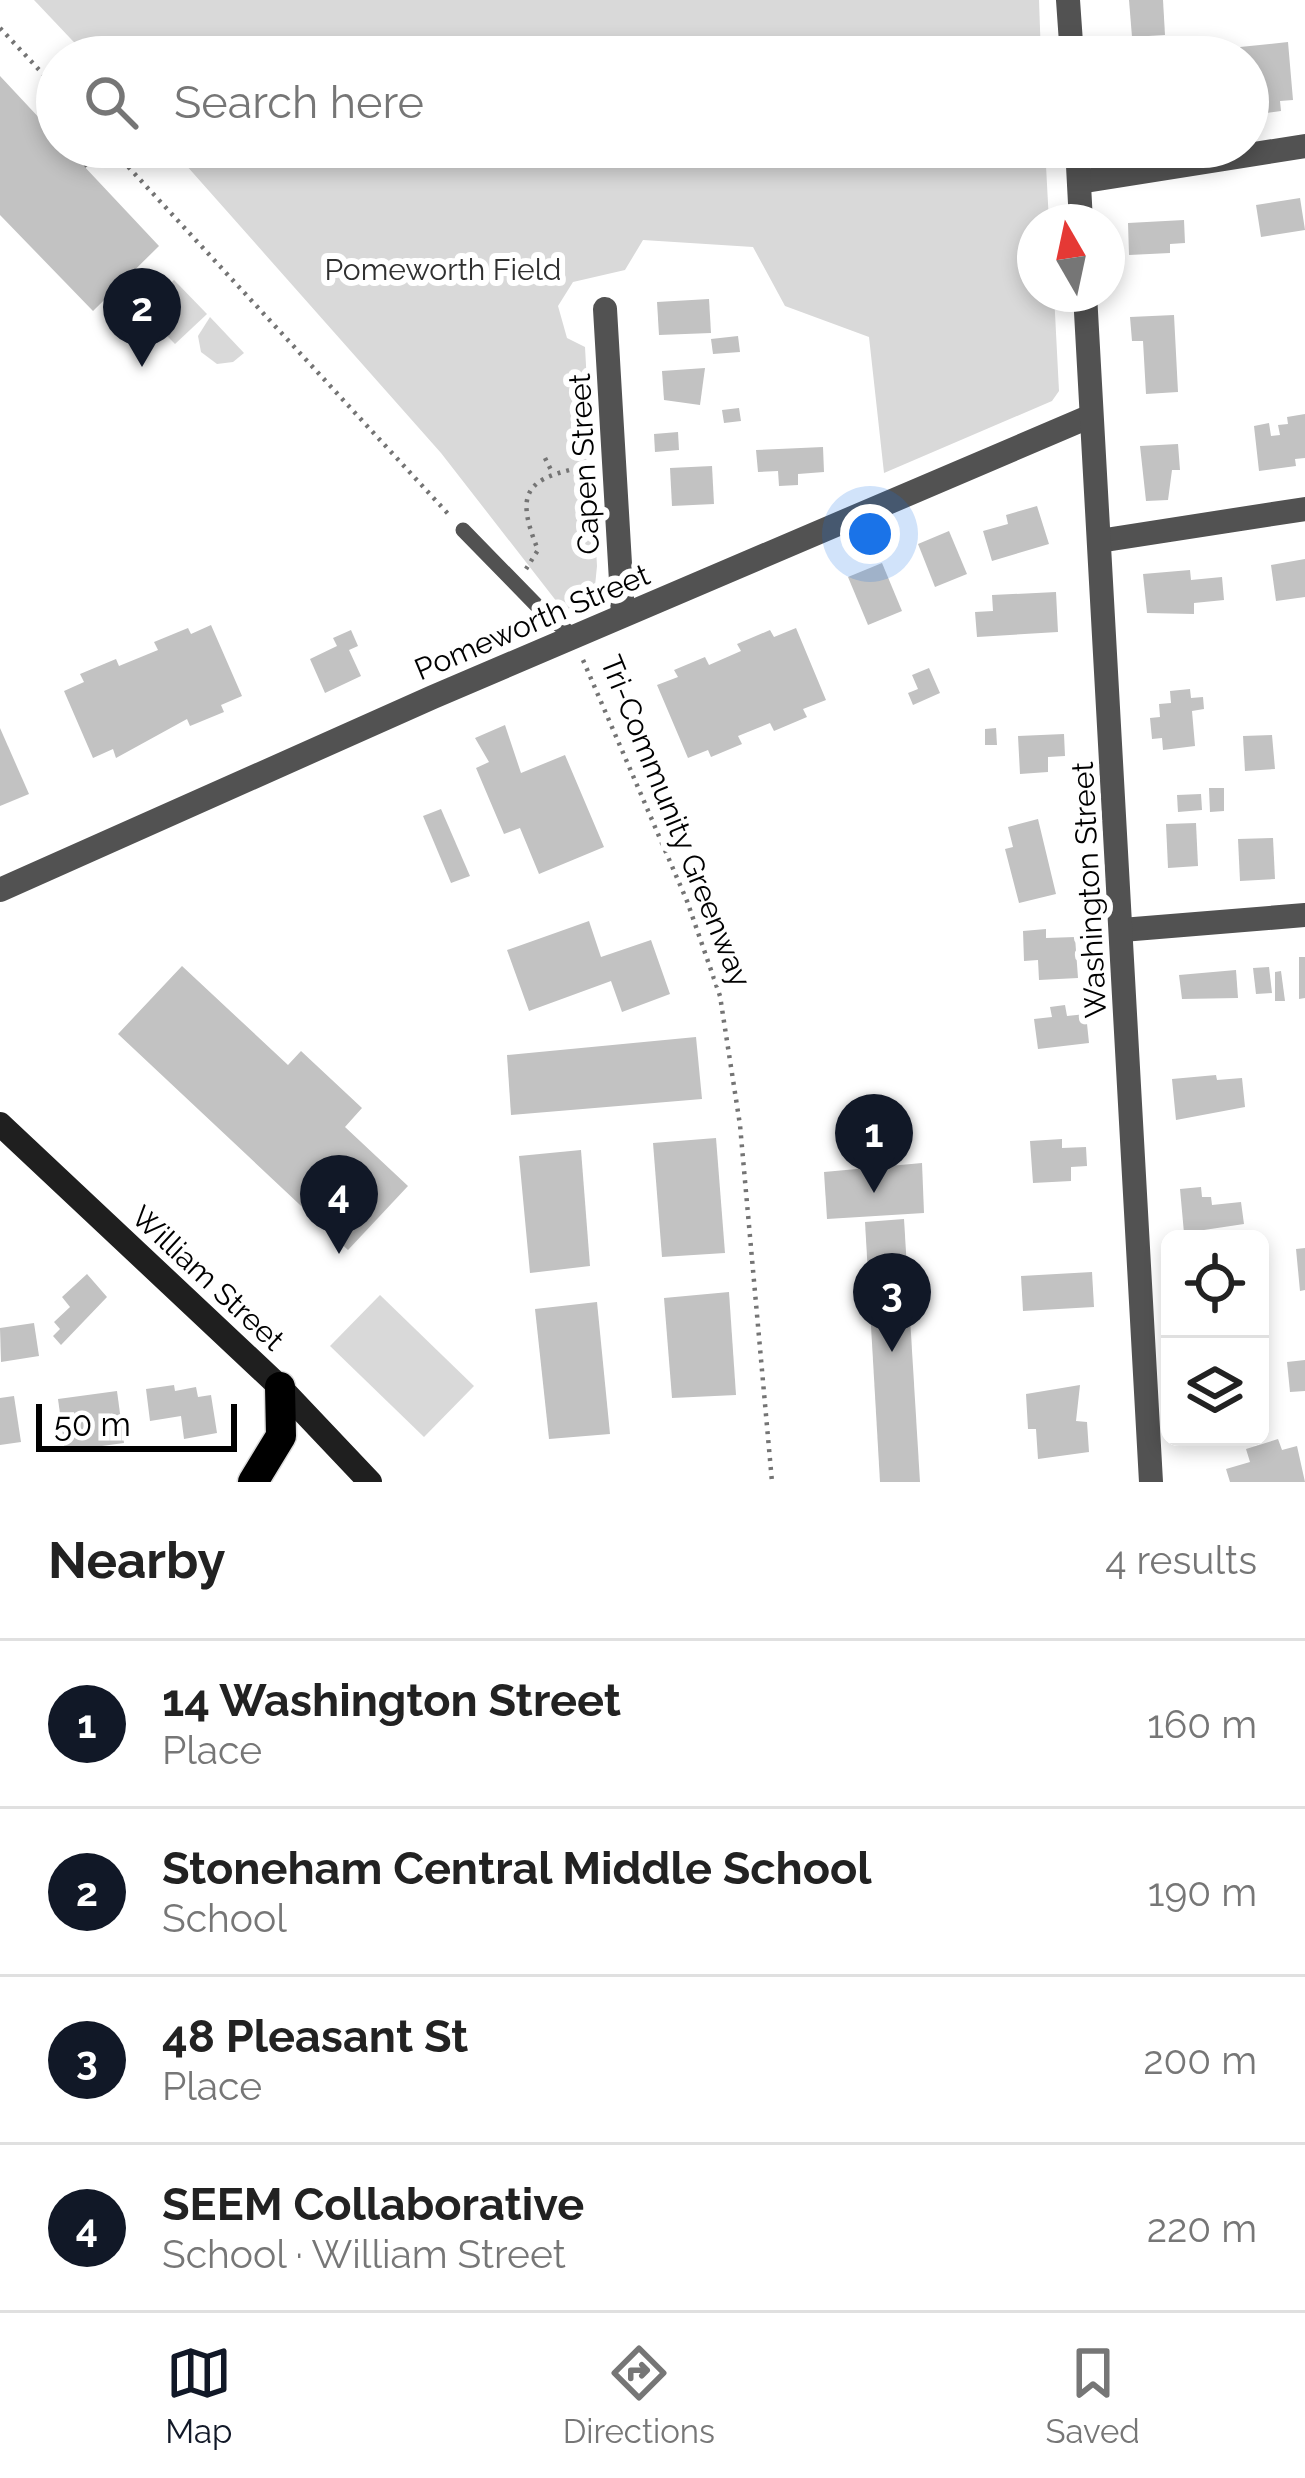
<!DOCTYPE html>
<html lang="en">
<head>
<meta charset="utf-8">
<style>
	body { margin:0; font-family:Raleway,sans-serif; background:#f6f6f6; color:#222 }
	.controls { position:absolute; right:36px; bottom:36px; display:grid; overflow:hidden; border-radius:18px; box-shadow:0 6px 18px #0003 }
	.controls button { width:108px; height:108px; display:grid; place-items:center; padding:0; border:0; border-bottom:3px solid #e0e0e0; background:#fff; color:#222; font:60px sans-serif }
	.compass { position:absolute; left:1017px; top:204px; width:108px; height:108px; border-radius:50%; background:#fff; box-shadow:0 6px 18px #0003; rotate:351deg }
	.scale { position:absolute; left:36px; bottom:30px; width:201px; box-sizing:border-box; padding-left:12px; border:6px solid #000; border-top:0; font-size:33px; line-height:42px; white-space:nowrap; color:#000; -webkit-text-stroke:9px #fff; paint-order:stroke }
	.you { position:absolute; left:870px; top:534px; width:42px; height:42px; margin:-30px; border:9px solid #fff; border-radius:50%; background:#1a73e8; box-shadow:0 0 0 18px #1a73e833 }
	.badge { display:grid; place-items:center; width:78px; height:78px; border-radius:50%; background:#111827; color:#fff; font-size:39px; font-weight:700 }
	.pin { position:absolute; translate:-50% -99px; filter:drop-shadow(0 3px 6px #0008) }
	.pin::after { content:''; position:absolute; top:63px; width:42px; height:36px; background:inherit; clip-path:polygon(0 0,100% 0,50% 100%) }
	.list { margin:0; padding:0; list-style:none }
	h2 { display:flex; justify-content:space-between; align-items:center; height:156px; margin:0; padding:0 48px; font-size:51px }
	h2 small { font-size:39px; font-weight:400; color:#767676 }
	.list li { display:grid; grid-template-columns:78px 1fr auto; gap:36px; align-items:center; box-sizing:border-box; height:168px; padding:0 48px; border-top:3px solid #e0e0e0 }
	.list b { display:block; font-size:45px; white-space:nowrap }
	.list p { margin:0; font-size:39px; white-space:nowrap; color:#767676 }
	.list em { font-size:39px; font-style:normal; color:#767676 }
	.icon { flex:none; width:66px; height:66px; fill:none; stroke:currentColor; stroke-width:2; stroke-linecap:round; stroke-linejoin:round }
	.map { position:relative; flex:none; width:1305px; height:1482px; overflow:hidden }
	.search { position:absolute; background:#fff; box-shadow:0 6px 18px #0003; left:36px; right:36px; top:36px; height:132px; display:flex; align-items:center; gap:30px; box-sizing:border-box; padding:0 42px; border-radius:66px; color:#767676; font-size:45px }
	.sheet { height:828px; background:#fff }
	nav { display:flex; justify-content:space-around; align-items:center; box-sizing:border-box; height:168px; border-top:3px solid #e0e0e0; background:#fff; font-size:33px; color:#767676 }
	nav a { display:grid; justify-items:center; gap:6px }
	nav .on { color:#111827 }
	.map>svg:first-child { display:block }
	.green { fill:#d9d9d9 }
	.building { fill:#c2c2c2 }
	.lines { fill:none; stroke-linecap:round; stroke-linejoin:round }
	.primary-casing { stroke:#dbdbdb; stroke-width:33 }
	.path { stroke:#747474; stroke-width:4.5; stroke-dasharray:3 6; stroke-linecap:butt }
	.service { stroke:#525252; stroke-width:15 }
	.minor { stroke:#525252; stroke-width:24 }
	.tertiary { stroke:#525252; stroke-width:24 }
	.secondary { stroke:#1f1f1f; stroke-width:24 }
	.primary { stroke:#000; stroke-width:30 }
	.labels { text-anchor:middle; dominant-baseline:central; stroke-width:12; stroke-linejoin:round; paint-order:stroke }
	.park-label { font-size:30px; fill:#303030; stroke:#fff }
	.street-label { font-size:30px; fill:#000; stroke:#fff }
</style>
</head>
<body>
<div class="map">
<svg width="1305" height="1482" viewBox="0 0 1305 1482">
	<rect width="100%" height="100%" fill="#fff"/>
	<g class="green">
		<polygon points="34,0 1039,0 1041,57 88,57"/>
		<polygon points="170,147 1045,147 1049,222 1035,222 1035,294 1054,294 1059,391 1052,401 884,473 869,337 785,306 753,247 643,240 625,270 573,282 558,306 567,338 585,347 597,566 594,596 564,611 441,453"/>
		<polygon points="174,280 207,314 175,344 142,310"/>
		<polygon points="210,317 244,353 233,362 217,364 201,352 198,336"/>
		<polygon points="380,1295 474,1386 424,1437 330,1346"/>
	</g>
	<g class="building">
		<polygon points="1129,0 1163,0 1165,35 1132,37"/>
		<polygon points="1288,42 1293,100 1280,101 1281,111 1257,114 1256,104 1248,105 1248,57 1241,57 1240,47"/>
		<polygon points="0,76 57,137 57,147 66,147 159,246 93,311 0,215"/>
		<polygon points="1300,198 1305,230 1261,237 1256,205"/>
		<polygon points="1184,220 1185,243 1170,244 1170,253 1129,255 1128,223"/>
		<polygon points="709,299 711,333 659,335 657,302"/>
		<polygon points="1174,315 1178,392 1146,394 1143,341 1132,341 1130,317"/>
		<polygon points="738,336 740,352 713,354 711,339"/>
		<polygon points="705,368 700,405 664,400 662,371"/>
		<polygon points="739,408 741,421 724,423 722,410"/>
		<polygon points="1305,414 1305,458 1295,459 1296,466 1259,471 1254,426 1269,423 1271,436 1280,435 1278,425 1288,424 1287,417"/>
		<polygon points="678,432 679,450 655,452 654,434"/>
		<polygon points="1178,444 1180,470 1172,470 1168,500 1146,501 1140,446"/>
		<polygon points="823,447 824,472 798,474 798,485 779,486 778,471 758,472 756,450"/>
		<polygon points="712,466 714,504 672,506 670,468"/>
		<polygon points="1037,506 1049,544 992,561 983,531 1008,524 1006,515"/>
		<polygon points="949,531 967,574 935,587 918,544"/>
		<polygon points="1305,559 1305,597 1276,601 1271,565"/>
		<polygon points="882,563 902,611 868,625 848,577"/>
		<polygon points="1190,570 1191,580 1222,577 1224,600 1194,603 1194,614 1147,613 1143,574"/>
		<polygon points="1056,592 1058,632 977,637 975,612 993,611 992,595"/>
		<polygon points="211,625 242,696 221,705 224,712 190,726 187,719 116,758 113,749 93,758 64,691 84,682 80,674 116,659 119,666 158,650 154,642 188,628 191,634"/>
		<polygon points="796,628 826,700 803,709 807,717 774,731 770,723 738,736 742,744 711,757 708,750 688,758 657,685 678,677 674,670 705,657 709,665 741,651 737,644 770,630 774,637"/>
		<polygon points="351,630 358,646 349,650 361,676 325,693 310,659 337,646 333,638"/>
		<polygon points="929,668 940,693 913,705 908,693 918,689 912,675"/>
		<polygon points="1190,689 1191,698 1203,697 1204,709 1192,711 1195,746 1163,750 1162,738 1152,739 1150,718 1160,717 1159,704 1171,703 1170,691"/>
		<polygon points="505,725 521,773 565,755 604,847 539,874 520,828 504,834 476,768 489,762 475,738"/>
		<polygon points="0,728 29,794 0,806"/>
		<polygon points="996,728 997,745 985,745 985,729"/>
		<polygon points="1064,734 1065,756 1048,757 1048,772 1020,774 1018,736"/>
		<polygon points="1272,735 1275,769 1245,771 1243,736"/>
		<polygon points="1209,788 1224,788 1224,811 1210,812"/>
		<polygon points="1201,794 1202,810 1178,812 1177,795"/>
		<polygon points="441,809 470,876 451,883 423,816"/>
		<polygon points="1038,819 1056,894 1019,903 1005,849 1013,847 1008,827"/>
		<polygon points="1196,823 1198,866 1168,868 1166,824"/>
		<polygon points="1273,838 1275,879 1240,881 1238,839"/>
		<polygon points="589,921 601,957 651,940 670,994 622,1012 611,981 529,1011 507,950"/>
		<polygon points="1046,929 1046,938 1075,937 1078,978 1039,980 1038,960 1024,961 1023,931"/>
		<polygon points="1299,957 1305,957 1305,998 1299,999"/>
		<polygon points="182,966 288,1065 301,1051 362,1108 345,1127 408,1186 348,1250 118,1034"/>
		<polygon points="1269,967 1272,993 1256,994 1253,968"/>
		<polygon points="1236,970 1238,998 1182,999 1179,975"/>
		<polygon points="1281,971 1285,1001 1275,1001 1275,972"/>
		<polygon points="1065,1005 1067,1016 1086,1014 1089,1043 1038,1049 1034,1019 1052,1017 1050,1007"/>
		<polygon points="696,1037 702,1099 511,1115 507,1055"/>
		<polygon points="1216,1075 1217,1080 1242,1078 1245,1107 1176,1120 1172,1079"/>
		<polygon points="716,1138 725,1253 662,1257 653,1143"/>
		<polygon points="1062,1139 1062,1148 1086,1147 1087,1166 1071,1167 1071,1181 1033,1183 1030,1141"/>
		<polygon points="581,1150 590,1266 530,1273 519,1156"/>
		<polygon points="922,1163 924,1213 827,1219 824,1172"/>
		<polygon points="1201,1187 1202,1197 1211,1197 1212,1205 1241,1202 1244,1224 1184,1233 1180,1189"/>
		<polygon points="904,1219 920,1482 880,1482 865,1222"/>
		<polygon points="1305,1248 1305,1290 1300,1291 1296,1249"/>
		<polygon points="1092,1272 1094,1307 1023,1311 1021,1276"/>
		<polygon points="87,1274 107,1297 61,1345 53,1336 60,1329 54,1322 70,1307 62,1297"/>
		<polygon points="729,1292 736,1395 672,1398 664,1298"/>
		<polygon points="597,1302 610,1434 549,1439 535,1309"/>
		<polygon points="34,1323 39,1356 1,1362 0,1328"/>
		<polygon points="1305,1360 1305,1391 1290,1392 1287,1362"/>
		<polygon points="174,1385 175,1391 196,1387 198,1397 211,1395 217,1433 184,1439 181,1416 150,1421 146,1389"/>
		<polygon points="1080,1385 1076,1421 1087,1422 1089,1452 1038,1459 1036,1429 1028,1429 1026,1394"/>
		<polygon points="117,1391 124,1443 65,1451 58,1399"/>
		<polygon points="14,1396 21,1442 0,1445 0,1398"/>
		<polygon points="1278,1439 1282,1450 1297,1446 1305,1482 1230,1482 1226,1469 1250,1462 1246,1449"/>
	</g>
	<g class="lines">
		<defs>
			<polyline id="primary" points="253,1482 281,1436 280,1387"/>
		</defs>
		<use href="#primary" class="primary-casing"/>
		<g class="path">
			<polyline points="0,28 57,89"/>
			<polyline points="195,44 198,57"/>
			<polyline points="110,147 451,517"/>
			<polyline points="84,166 108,147"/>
			<polyline points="545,458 553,474"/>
			<path d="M526 569 538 550C514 491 526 478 588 466"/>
			<polyline points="583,660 687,901 720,996 740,1125 772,1482"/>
		</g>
		<polyline class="service" points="463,530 547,616 574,636"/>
		<g class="minor">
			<polyline points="1079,182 1305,146"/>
			<polyline points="605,309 623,615"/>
			<polyline points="1099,541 1305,509"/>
			<polyline points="0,890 433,697 1091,416"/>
			<polyline points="1122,930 1305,915"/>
		</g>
		<g class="tertiary">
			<polyline points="1068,0 1072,57"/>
			<polyline points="1077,147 1081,222"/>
			<polyline points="1085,294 1151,1482"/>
		</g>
		<polyline class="secondary" points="0,1124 280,1387 370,1482"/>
		<use href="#primary" class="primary"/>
	</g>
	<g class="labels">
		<g class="park-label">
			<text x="443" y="269">Pomeworth Field</text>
		</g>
		<g class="street-label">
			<text transform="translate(584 464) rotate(-93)">Capen Street</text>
			<text transform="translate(532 622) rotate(-23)">Pomeworth Street</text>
			<text transform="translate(676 821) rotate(68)">Tri-Community Greenway</text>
			<text transform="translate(1089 890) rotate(-93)">Washington Street</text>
			<text transform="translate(208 1278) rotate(43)">William Street</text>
		</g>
	</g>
</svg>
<div class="controls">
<button><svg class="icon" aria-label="locate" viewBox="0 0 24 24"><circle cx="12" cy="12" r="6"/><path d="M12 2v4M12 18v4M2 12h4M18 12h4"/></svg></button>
<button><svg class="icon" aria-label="layers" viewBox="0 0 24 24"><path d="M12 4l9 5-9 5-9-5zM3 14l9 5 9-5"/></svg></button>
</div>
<svg class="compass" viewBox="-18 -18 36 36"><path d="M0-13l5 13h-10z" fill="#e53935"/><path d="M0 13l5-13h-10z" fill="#767676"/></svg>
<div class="scale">50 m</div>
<div class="you"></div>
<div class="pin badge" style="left:874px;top:1193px">1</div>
<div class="pin badge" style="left:142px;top:367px">2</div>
<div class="pin badge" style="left:892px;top:1352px">3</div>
<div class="pin badge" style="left:339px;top:1254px">4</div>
<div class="search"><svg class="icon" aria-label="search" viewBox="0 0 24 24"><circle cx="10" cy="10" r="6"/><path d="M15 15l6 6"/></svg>Search here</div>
</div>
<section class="sheet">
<h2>Nearby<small>4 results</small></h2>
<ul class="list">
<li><span class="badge">1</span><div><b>14 Washington Street</b><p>Place</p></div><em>160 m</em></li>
<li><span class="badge">2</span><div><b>Stoneham Central Middle School</b><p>School</p></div><em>190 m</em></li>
<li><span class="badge">3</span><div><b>48 Pleasant St</b><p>Place</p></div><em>200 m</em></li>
<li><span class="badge">4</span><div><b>SEEM Collaborative</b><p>School · William Street</p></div><em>220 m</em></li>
</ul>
</section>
<nav>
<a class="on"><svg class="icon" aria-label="map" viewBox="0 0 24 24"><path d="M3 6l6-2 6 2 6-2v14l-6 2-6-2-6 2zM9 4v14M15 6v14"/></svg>Map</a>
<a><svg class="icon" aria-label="directions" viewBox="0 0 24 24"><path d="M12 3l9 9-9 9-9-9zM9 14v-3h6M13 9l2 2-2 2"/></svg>Directions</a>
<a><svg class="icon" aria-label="saved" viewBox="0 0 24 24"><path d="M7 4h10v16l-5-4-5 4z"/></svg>Saved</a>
</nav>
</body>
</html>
